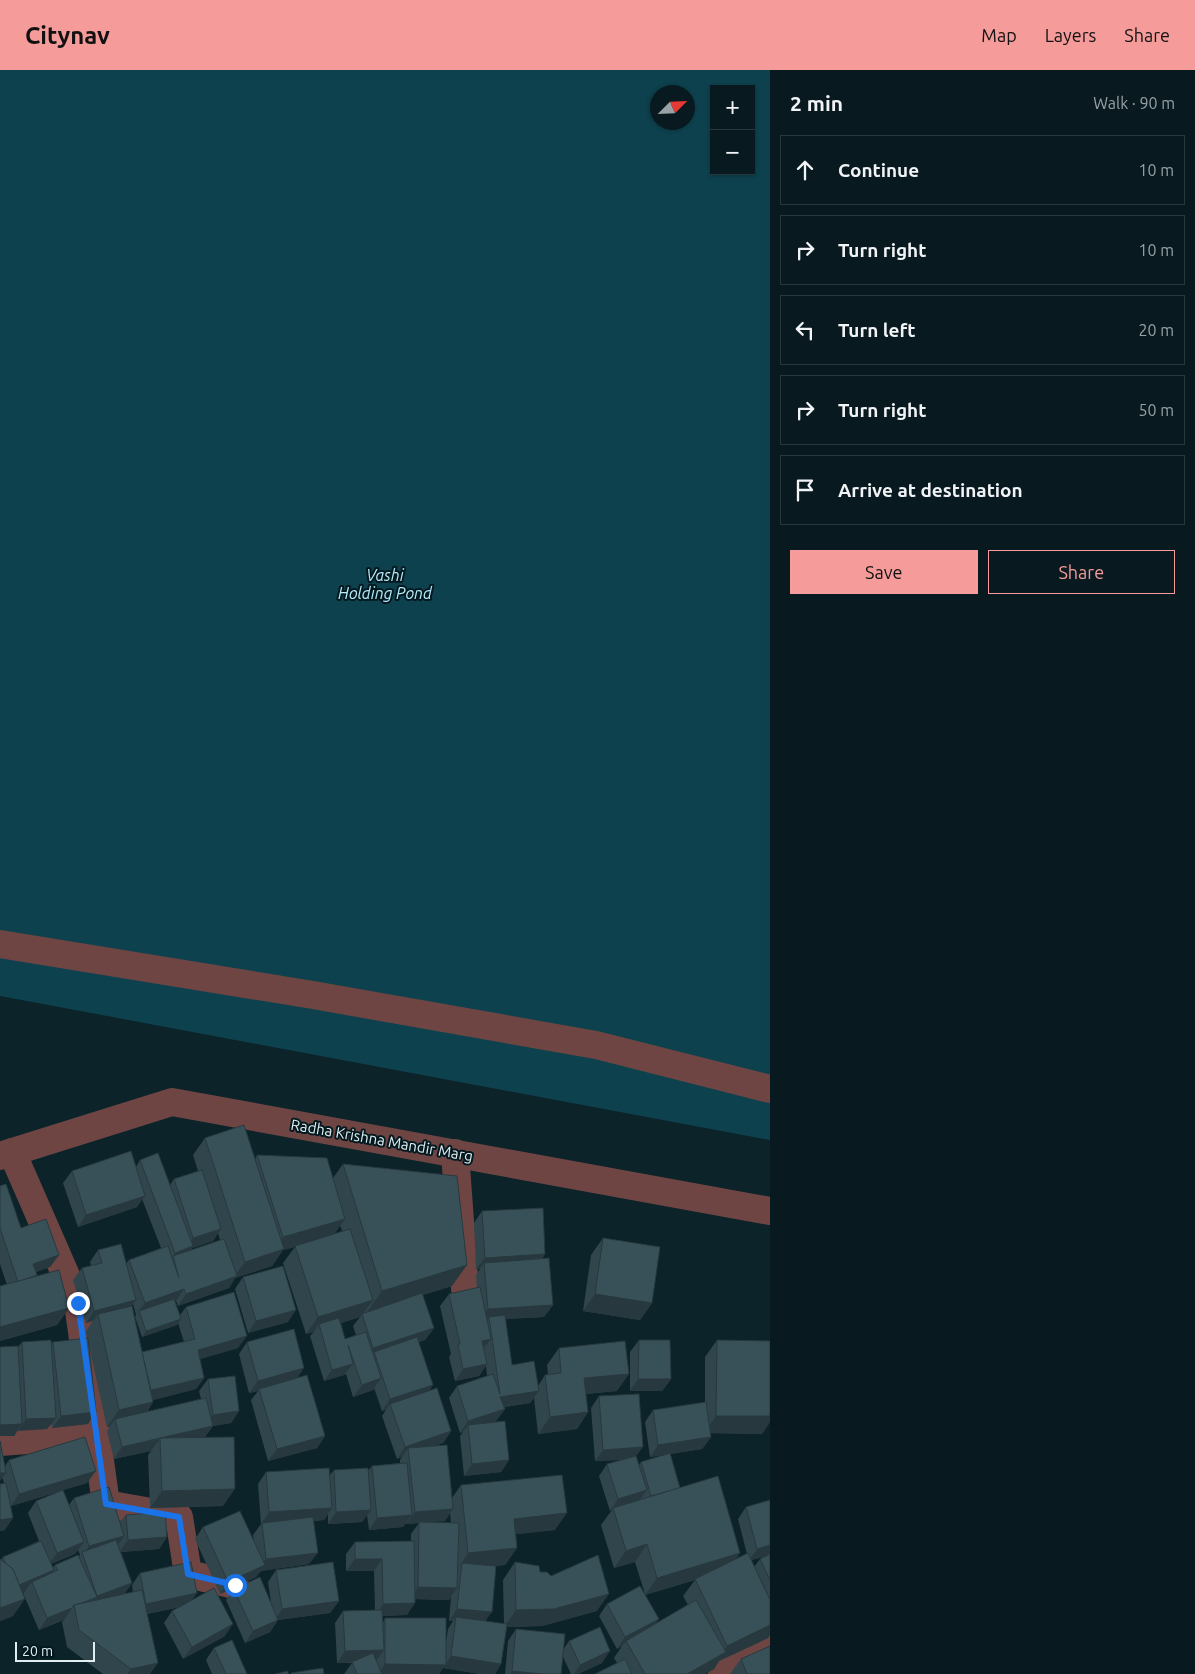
<!DOCTYPE html>
<html lang="en">
<head>
<meta charset="utf-8">
<style>
	body { margin:0; font-family:Ubuntu,sans-serif; background:#16272c; color:#f1f3f6 }
	.controls { position:absolute; right:15px; top:15px; display:grid; overflow:hidden; border-radius:0px; box-shadow:0 1px 4px #0004 }
	.controls button { width:45px; height:45px; display:grid; place-items:center; padding:0; border:0; border-bottom:1px solid #29383d; background:#081a1f; color:#f1f3f6; font:25px sans-serif }
	.compass { position:absolute; left:650px; top:15px; width:45px; height:45px; border-radius:50%; background:#081a1f; box-shadow:0 1px 4px #0004; rotate:66deg }
	.scale { position:absolute; left:15px; bottom:12px; width:80px; box-sizing:border-box; padding-left:5px; border:2px solid #e0eef2; border-top:0; font-size:14px; line-height:18px; white-space:nowrap; color:#e0eef2; -webkit-text-stroke:4px #03191f; paint-order:stroke }
	.stop { position:absolute; width:15px; height:15px; margin:-11px; border:4px solid #1a73e8; border-radius:50%; background:#fff }
	.stop.end { background:#1a73e8; border-color:#fff; box-shadow:0 1px 5px #0008 }
	.list { margin:0; padding:0; list-style:none }
	h2 { display:flex; justify-content:space-between; align-items:center; height:65px; margin:0; padding:0 20px; font-size:21px }
	h2 small { font-size:16px; font-weight:400; color:#98a1a4 }
	.list li { display:grid; grid-template-columns:32px 1fr auto; gap:15px; align-items:center; box-sizing:border-box; height:70px; margin:0 10px 10px; padding:0 10px; border:1px solid #29383d; border-radius:0px }
	.list b { display:block; font-size:19px; white-space:nowrap }
	.list em { font-size:16px; font-style:normal; color:#98a1a4 }
	.actions { display:flex; gap:10px; padding:15px 20px }
	.actions a { flex:1; padding:11px 0; border:1px solid #f59b9a; border-radius:0px; text-align:center; font-size:18px; color:#f59b9a }
	.actions .main { background:#f59b9a; color:#111 }
	.icon { flex:none; width:28px; height:28px; fill:none; stroke:currentColor; stroke-width:2; stroke-linecap:round; stroke-linejoin:round }
	.map { position:relative; flex:none; width:770px; height:1604px; overflow:hidden }
	header { display:flex; align-items:center; gap:30px; box-sizing:border-box; height:70px; padding:0 25px; background:#f59b9a; color:#111 }
	header strong { font-size:24px }
	nav { display:flex; gap:28px; margin-inline-start:auto; font-size:18px }
	main { display:flex }
	aside { flex:1; background:#081a1f }
	.map>svg:first-child { display:block }
	.water { fill:#0d414d; fill-rule:evenodd }
	.lines { fill:none; stroke-linecap:round; stroke-linejoin:round }
	.minor { stroke:#6f4544; stroke-width:28 }
	.wall { fill:#30464c; fill-rule:evenodd }
	.shaded-wall { fill:#27393e }
	.building { fill:#385158; stroke:#27393e }
	.route { stroke:#1a73e8; stroke-width:6 }
	.labels { text-anchor:middle; dominant-baseline:central; stroke-width:4; stroke-linejoin:round; paint-order:stroke }
	.street-label { font-size:15px; fill:#e0eef2; stroke:#03191f }
	.water-label { font-size:16px; font-style:italic; fill:#b5ecfc; stroke:#03191f }
</style>
</head>
<body>
<header>
<strong>Citynav</strong>
<nav><a>Map</a><a>Layers</a><a>Share</a></nav>
</header>
<main>
<div class="map">
<svg width="770" height="1604" viewBox="0 0 770 1604">
	<rect width="100%" height="100%" fill="#0b2329"/>
	<path class="water" d="M0 0H770V1070L0 926ZM714 19H751V101H714ZM658 22H688V52H658Z"/>
	<g class="lines">
		<g class="minor">
			<polyline points="0,874 313,925 596,975 770,1019"/>
			<polyline points="12,1082 78,1233 106,1434 179,1447 188,1504 235,1515"/>
			<polyline points="455,1083 465,1219"/>
			<polyline points="0,1086 172,1032 770,1141"/>
			<polyline points="0,1372 97,1365"/>
			<polyline points="722,1604 770,1576"/>
		</g>
	</g>
	<g class="wall">
		<path d="M205 1068 255 1089 257 1085 333 1108 343 1094 452 1216 423 1225 434 1258 425 1270 419 1272 430 1320 451 1361 443 1373 434 1376 452 1428 461 1415 555 1460 516 1464 517 1478 505 1495 494 1496 486 1551 504 1554 503 1510 515 1492 540 1502 551 1506 597 1541 542 1556 507 1557 501 1594 495 1604H480L443 1598 439 1604H344L352 1593H337L335 1553 343 1541 375 1540 374 1501H346V1484L355 1472 411 1471V1464L419 1453 406 1454V1453L403 1457 369 1460 367 1445 362 1452 328 1454V1444L324 1450 314 1451 309 1494 261 1501 256 1507 220 1524 195 1469 203 1457 254 1472 253 1465 261 1454 258 1414 266 1402 329 1406 334 1400 368 1401 372 1396 400 1393V1390L402 1387 397 1389 382 1346 386 1340 382 1341 374 1318 373 1320 353 1327 346 1304 344 1305 324 1311 310 1266 314 1262 306 1264 283 1193 295 1177 283 1180 272 1196 235 1208 229 1218 178 1236 176 1231H175L180 1245 186 1237 238 1278 200 1289 204 1308 196 1319 153 1330V1332L147 1342 201 1329 199 1321 208 1309 239 1341 231 1353 213 1356 205 1367 223 1436 150 1438 148 1385 151 1381 114 1389 107 1361 110 1356 107 1357 89 1276 96 1342 88 1354 52 1358V1353L47 1359 18 1360 14 1366 18 1277 22 1272 51 1273 53 1272 87 1268 86 1261 93 1251 86 1253 73 1210 82 1198 91 1196 90 1192 98 1180 126 1194 129 1190 161 1178 142 1129 137 1137 78 1157 63 1113 72 1101 136 1097 140 1090 170 1115 174 1109 198 1101 193 1085ZM340 1155 342 1161 334 1164ZM218 1163 220 1170 190 1181 192 1178 213 1171ZM133 1234 136 1245 135 1247 142 1267 177 1255 178 1253 184 1272 142 1282 131 1237ZM360 1247 353 1256 356 1265 345 1269 341 1253ZM450 1443 451 1453 427 1452 445 1451ZM451 1527 449 1551H453L448 1559 446 1573 385 1548 383 1552 382 1546 407 1545 415 1529 449 1530Z"/>
		<polygon points="0,1116 21,1158 59,1185 50,1197 36,1202 36,1207 69,1238 57,1255 0,1271 0,1216 7,1215 0,1194"/>
		<polygon points="482,1141 545,1184 542,1189 553,1235 544,1247 505,1249 512,1295 538,1316 545,1305 548,1305 547,1295 559,1278 617,1321 586,1324 588,1342 577,1359 538,1364 534,1328 530,1333 504,1337 505,1339 496,1351 494,1352 509,1390 501,1402 464,1406 460,1366 463,1362 460,1363 449,1328 457,1316 487,1306 486,1296 479,1306 455,1311 449,1287 451,1284 440,1236 449,1224 477,1218 476,1205 480,1199 476,1199 474,1153"/>
		<polygon points="603,1168 652,1233 640,1250 583,1241 591,1185"/>
		<polygon points="243,1207 288,1252 248,1263 235,1219"/>
		<polygon points="639,1270 671,1309 662,1321 630,1321 630,1282"/>
		<path d="M717 1270 770 1271V1352L762 1364 710 1363 711 1367 702 1379 670 1384 680 1418 736 1489 747 1484 738 1449 746 1437 770 1430V1565L768 1568 719 1591 714 1599 705 1604H595L617 1593 614 1588 622 1576 617 1579 599 1546 607 1534 645 1524 635 1492 614 1498 601 1455 612 1440 610 1441 599 1406 607 1394 622 1390 595 1391 591 1338 599 1326 636 1386 639 1395 641 1392 664 1385 650 1387 645 1352 653 1340 705 1333V1287ZM765 1486 760 1489 754 1497 751 1490ZM695 1510 683 1526 688 1535 656 1553 659 1549 645 1525Z"/>
		<polygon points="247,1272 298,1307 325,1366 317,1378 268,1391 251,1330 258,1321 249,1323 239,1284"/>
		<path d="M0 1371 5 1396 9 1390 87 1413 63 1420 69 1435 74 1428 120 1452 126 1445 167 1467 159 1479 121 1482 132 1513 124 1524 133 1522 132 1515 140 1503 192 1530 225 1566 183 1589 164 1553 172 1541 180 1537 147 1544 150 1604H103L67 1577 62 1552 64 1550 39 1560 23 1523 25 1521 22 1522 13 1546 0 1551V1489L1 1490 3 1487 39 1471 28 1443 36 1431 58 1422 11 1436 5 1460 0 1461V1414L4 1413 2 1407 0 1411ZM78 1480 80 1485 79 1486 55 1495 53 1498 51 1494 75 1484Z"/>
		<polygon points="276,1500 339,1531 330,1543 278,1550 270,1562 245,1573 226,1530 234,1519 271,1532 268,1512"/>
		<polygon points="516,1559 563,1580 569,1571 602,1593 578,1604 571,1604 563,1587 561,1604 505,1604 508,1571"/>
		<polygon points="214,1578 247,1604 212,1604 206,1590"/>
		<polygon points="741,1589 770,1604 730,1604"/>
	</g>
	<g class="shaded-wall">
		<polygon points="145,1126 137,1137 78,1157 86,1145"/>
		<polygon points="345,1149 333,1166 283,1180 272,1196 235,1208 229,1218 178,1236 186,1224 234,1207 245,1192 271,1183 283,1167"/>
		<polygon points="221,1159 213,1171 192,1178 185,1188 173,1186 167,1195 175,1183 185,1179 193,1168"/>
		<polygon points="545,1184 537,1196 484,1193 480,1199 476,1199 485,1188"/>
		<polygon points="59,1185 50,1197 25,1206 33,1194"/>
		<polygon points="467,1195 452,1216 367,1242 382,1221"/>
		<polygon points="184,1219 176,1231 140,1244 139,1241 145,1233"/>
		<polygon points="595,1224 652,1233 640,1250 583,1241"/>
		<polygon points="136,1230 127,1242 98,1244 93,1251 86,1253 94,1241"/>
		<polygon points="373,1230 362,1245 362,1244 360,1247 320,1260 319,1254 314,1262 306,1264 318,1247"/>
		<polygon points="553,1235 544,1247 490,1250 489,1247 487,1250 479,1251 488,1239"/>
		<polygon points="69,1238 57,1255 0,1271 0,1257"/>
		<polygon points="296,1240 288,1252 248,1263 256,1251"/>
		<polygon points="181,1249 177,1255 142,1267 146,1261"/>
		<polygon points="434,1258 425,1270 376,1287 374,1282 369,1289 365,1290 373,1278"/>
		<polygon points="247,1266 238,1278 190,1292 198,1280"/>
		<polygon points="491,1269 482,1280 482,1271"/>
		<polygon points="353,1294 344,1305 324,1311 332,1300"/>
		<polygon points="487,1294 479,1306 455,1311 463,1299"/>
		<polygon points="304,1298 296,1310 259,1319 258,1321 249,1323 258,1311"/>
		<polygon points="629,1304 617,1321 572,1325 584,1308"/>
		<polygon points="204,1308 196,1319 140,1333 149,1321"/>
		<polygon points="381,1308 373,1320 353,1327 362,1315"/>
		<polygon points="638,1309 671,1309 662,1321 630,1321"/>
		<polygon points="433,1315 425,1327 390,1334 386,1340 382,1341 390,1329"/>
		<polygon points="539,1321 530,1333 492,1339 500,1327"/>
		<polygon points="153,1332 141,1349 115,1349 110,1356 107,1357 119,1340"/>
		<polygon points="505,1339 496,1351 469,1360 468,1355 463,1362 460,1363 468,1351"/>
		<polygon points="239,1341 231,1353 205,1357 213,1345"/>
		<polygon points="96,1342 88,1354 52,1358 61,1346"/>
		<polygon points="588,1342 577,1359 538,1364 550,1347"/>
		<polygon points="716,1346 770,1346 770,1352 762,1364 704,1363"/>
		<polygon points="56,1348 47,1359 18,1361 26,1349"/>
		<polygon points="22,1354 14,1366 0,1366 0,1355"/>
		<polygon points="213,1356 204,1368 160,1368"/>
		<polygon points="451,1361 443,1373 409,1385 408,1378 402,1387 397,1389 405,1377"/>
		<polygon points="325,1366 317,1378 268,1391 277,1379"/>
		<polygon points="711,1367 702,1379 650,1387 658,1375"/>
		<polygon points="160,1369 151,1381 114,1389 122,1377"/>
		<polygon points="643,1377 634,1389 595,1391 603,1380"/>
		<polygon points="509,1390 501,1402 464,1406 472,1394"/>
		<polygon points="96,1401 87,1413 11,1436 19,1424"/>
		<polygon points="0,1403 6,1403 0,1411"/>
		<polygon points="235,1419 223,1436 150,1438 162,1421"/>
		<polygon points="647,1420 638,1432 613,1438 612,1440 610,1441 618,1429"/>
		<polygon points="332,1438 324,1450 261,1454 269,1442"/>
		<polygon points="453,1439 445,1451 406,1454 415,1442"/>
		<polygon points="371,1440 362,1452 328,1454 336,1442"/>
		<polygon points="567,1443 555,1460 502,1466 514,1449"/>
		<polygon points="412,1445 403,1457 369,1460 377,1448"/>
		<polygon points="13,1448 5,1460 0,1461 0,1450"/>
		<polygon points="124,1466 116,1478 83,1485 89,1476"/>
		<polygon points="167,1467 159,1479 119,1482 128,1470"/>
		<polygon points="84,1472 75,1484 48,1495 57,1483"/>
		<polygon points="647,1474 635,1492 614,1498 626,1481"/>
		<polygon points="770,1475 770,1485 749,1491 757,1479"/>
		<polygon points="517,1478 505,1495 461,1499 462,1493 457,1500 468,1483"/>
		<polygon points="318,1483 309,1494 261,1501 256,1507 220,1524 228,1512 260,1497 266,1489"/>
		<polygon points="740,1483 729,1500 695,1509 695,1510 645,1525 657,1508"/>
		<polygon points="355,1489 382,1489 374,1501 346,1501"/>
		<polygon points="54,1500 45,1512 32,1512 25,1521 7,1528 15,1516"/>
		<polygon points="132,1513 124,1525 74,1537 96,1528 97,1526"/>
		<polygon points="418,1517 457,1518 449,1530 409,1529"/>
		<polygon points="197,1523 189,1535 138,1546 146,1534"/>
		<polygon points="609,1524 597,1541 542,1556 504,1557 516,1540"/>
		<polygon points="25,1529 13,1546 0,1551 0,1538"/>
		<polygon points="339,1531 330,1543 278,1550 270,1562 245,1573 253,1561 274,1551 282,1539"/>
		<polygon points="415,1533 407,1545 375,1546 383,1534"/>
		<polygon points="72,1538 64,1550 39,1560 47,1548"/>
		<polygon points="457,1539 492,1542 483,1554 456,1547 453,1551 449,1551"/>
		<polygon points="659,1549 651,1561 626,1571 622,1576 617,1579 625,1567"/>
		<polygon points="233,1554 225,1566 183,1589 192,1577"/>
		<polygon points="770,1555 770,1565 768,1568 719,1591 714,1599 705,1604 687,1604 721,1584 727,1576"/>
		<polygon points="384,1580 375,1592 337,1593 345,1581"/>
		<polygon points="610,1581 602,1593 578,1604 574,1604 580,1595"/>
		<polygon points="451,1586 501,1594 495,1604 480,1604 443,1598 439,1604 378,1604 385,1594 445,1595"/>
		<polygon points="158,1593 150,1604 127,1604 131,1599"/>
		<polygon points="512,1601 542,1604 510,1604"/>
	</g>
	<g class="building">
		<polygon points="244,1055 284,1179 245,1192 205,1068"/>
		<polygon points="131,1081 145,1126 86,1145 72,1101"/>
		<polygon points="158,1083 193,1176 175,1183 140,1090"/>
		<polygon points="257,1085 327,1088 345,1149 283,1167"/>
		<polygon points="343,1094 457,1106 467,1195 382,1221"/>
		<polygon points="202,1100 221,1159 193,1168 174,1109"/>
		<polygon points="6,1114 21,1158 46,1149 59,1185 33,1194 37,1205 18,1212 0,1158 0,1116"/>
		<polygon points="543,1138 545,1184 485,1188 482,1141"/>
		<polygon points="350,1159 373,1230 318,1247 295,1176"/>
		<polygon points="603,1168 660,1177 652,1233 595,1224"/>
		<polygon points="224,1169 237,1206 186,1224 184,1219 145,1233 129,1190 168,1176 179,1208 173,1186"/>
		<polygon points="121,1174 136,1230 94,1241 82,1198 102,1193 98,1180"/>
		<polygon points="549,1188 553,1235 488,1239 484,1193"/>
		<polygon points="283,1196 296,1240 256,1251 243,1207"/>
		<polygon points="59,1200 69,1238 0,1257 0,1216"/>
		<polygon points="480,1217 491,1269 482,1271 487,1294 463,1299 458,1275 460,1274 449,1224"/>
		<polygon points="234,1222 247,1266 198,1280 204,1308 151,1320 142,1282 195,1269 186,1237"/>
		<polygon points="422,1223 434,1258 373,1278 362,1244"/>
		<polygon points="174,1229 181,1249 146,1261 139,1241"/>
		<polygon points="132,1236 153,1332 119,1340 98,1244"/>
		<polygon points="505,1245 512,1295 534,1291 539,1321 500,1327 505,1339 468,1351 457,1316 493,1304 500,1324 489,1247"/>
		<polygon points="339,1248 345,1269 366,1262 381,1308 362,1315 348,1275 353,1294 332,1300 319,1254"/>
		<polygon points="294,1259 304,1298 258,1311 247,1272"/>
		<polygon points="417,1267 433,1315 390,1329 374,1282"/>
		<polygon points="88,1268 96,1342 61,1346 53,1272"/>
		<polygon points="51,1270 56,1348 26,1349 22,1272"/>
		<polygon points="639,1270 670,1270 671,1309 638,1309"/>
		<polygon points="717,1270 770,1271 770,1346 716,1346"/>
		<polygon points="625,1271 629,1304 584,1308 588,1342 550,1347 545,1305 561,1303 559,1278"/>
		<polygon points="18,1276 22,1354 0,1355 0,1277"/>
		<polygon points="307,1305 325,1366 277,1379 259,1319"/>
		<polygon points="235,1306 239,1341 213,1345 208,1309"/>
		<polygon points="437,1318 451,1361 405,1377 390,1334"/>
		<polygon points="639,1324 643,1377 603,1380 599,1326"/>
		<polygon points="206,1328 213,1356 160,1368 122,1377 115,1349"/>
		<polygon points="706,1332 711,1367 658,1375 653,1340"/>
		<polygon points="505,1351 509,1390 472,1394 468,1355"/>
		<polygon points="85,1367 96,1401 19,1424 9,1390"/>
		<polygon points="234,1367 235,1419 162,1421 160,1368"/>
		<polygon points="0,1371 6,1403 0,1403"/>
		<polygon points="447,1375 453,1439 415,1442 408,1378"/>
		<polygon points="670,1383 680,1418 651,1426 641,1392"/>
		<polygon points="636,1386 647,1420 618,1429 607,1394"/>
		<polygon points="407,1393 412,1445 377,1448 372,1396"/>
		<polygon points="329,1398 332,1438 269,1442 266,1402"/>
		<polygon points="368,1398 371,1440 336,1442 334,1400"/>
		<polygon points="562,1405 567,1443 514,1449 517,1478 468,1483 461,1415"/>
		<polygon points="718,1406 740,1483 657,1508 647,1474 626,1481 613,1438"/>
		<polygon points="6,1413 13,1448 0,1450 0,1414"/>
		<polygon points="109,1417 124,1466 89,1476 74,1428"/>
		<polygon points="63,1420 84,1472 57,1483 36,1431"/>
		<polygon points="770,1430 770,1475 757,1479 746,1437"/>
		<polygon points="240,1441 265,1495 228,1512 203,1457"/>
		<polygon points="165,1442 167,1467 128,1470 126,1445"/>
		<polygon points="313,1447 318,1483 266,1489 262,1453"/>
		<polygon points="419,1452 459,1453 457,1518 418,1517"/>
		<polygon points="116,1470 132,1513 97,1526 82,1482"/>
		<polygon points="41,1471 54,1500 19,1515 13,1499 5,1493 3,1487"/>
		<polygon points="414,1471 415,1533 383,1534 382,1489 355,1489 355,1472"/>
		<polygon points="748,1483 770,1530 770,1555 727,1576 695,1509"/>
		<polygon points="770,1484 770,1510 760,1489"/>
		<polygon points="78,1485 97,1527 82,1533 74,1535 72,1538 47,1548 32,1512 58,1500 55,1495"/>
		<polygon points="598,1485 609,1524 554,1539 516,1540 515,1492 539,1496 540,1502 547,1502 551,1506"/>
		<polygon points="0,1489 13,1499 25,1529 0,1538"/>
		<polygon points="191,1492 197,1523 146,1534 140,1503"/>
		<polygon points="333,1492 339,1531 282,1539 276,1500"/>
		<polygon points="462,1493 496,1496 492,1542 457,1539"/>
		<polygon points="260,1507 278,1550 253,1561 234,1519"/>
		<polygon points="640,1516 659,1549 625,1567 607,1534"/>
		<polygon points="214,1518 233,1554 192,1577 172,1541"/>
		<polygon points="142,1520 158,1593 131,1599 79,1560 74,1535"/>
		<polygon points="696,1530 726,1582 687,1604 645,1604 626,1571"/>
		<polygon points="382,1540 384,1580 345,1581 343,1541"/>
		<polygon points="456,1547 507,1554 501,1594 451,1586"/>
		<polygon points="385,1548 446,1548 446,1595 385,1594"/>
		<polygon points="600,1557 610,1581 580,1595 569,1571"/>
		<polygon points="516,1559 565,1564 561,1604 542,1604 512,1601"/>
		<polygon points="232,1570 247,1604 226,1604 214,1578"/>
		<polygon points="770,1576 770,1604 747,1604 741,1589"/>
		<polygon points="373,1583 382,1604 357,1604 352,1592"/>
		<polygon points="625,1589 632,1604 595,1604"/>
		<polygon points="323,1598 324,1604 292,1604 291,1603"/>
		<polygon points="288,1601 288,1604 275,1604"/>
	</g>
	<g class="lines">
		<polyline class="route" points="78,1233 106,1434 179,1447 188,1504 235,1515"/>
	</g>
	<g class="labels">
		<g class="street-label">
			<text transform="translate(382 1070) rotate(10)">Radha Krishna Mandir Marg</text>
		</g>
		<g class="water-label">
			<text x="385" y="505">Vashi<tspan x="385" dy="18">Holding Pond</tspan></text>
		</g>
	</g>
</svg>
<div class="controls">
<button>+</button>
<button>−</button>
</div>
<svg class="compass" viewBox="-18 -18 36 36"><path d="M0-13l5 13h-10z" fill="#e53935"/><path d="M0 13l5-13h-10z" fill="#98a1a4"/></svg>
<div class="scale">20 m</div>
<div class="stop" style="left:235px;top:1515px"></div>
<div class="stop end" style="left:78px;top:1233px"></div>
</div>
<aside>
<h2>2 min<small>Walk · 90 m</small></h2>
<ul class="list">
<li><svg class="icon" aria-label="ahead" viewBox="0 0 24 24"><path d="M12 20V5M6 11l6-6 6 6"/></svg><div><b>Continue</b></div><em>10 m</em></li>
<li><svg class="icon" aria-label="right" viewBox="0 0 24 24"><path d="M7 20v-9h11M14 6l5 5-5 5"/></svg><div><b>Turn right</b></div><em>10 m</em></li>
<li><svg class="icon" aria-label="left" viewBox="0 0 24 24"><path d="M17 20v-9H6M10 6l-5 5 5 5"/></svg><div><b>Turn left</b></div><em>20 m</em></li>
<li><svg class="icon" aria-label="right" viewBox="0 0 24 24"><path d="M7 20v-9h11M14 6l5 5-5 5"/></svg><div><b>Turn right</b></div><em>50 m</em></li>
<li><svg class="icon" aria-label="arrive" viewBox="0 0 24 24"><path d="M6 21V4h12l-3 4 3 4H6"/></svg><div><b>Arrive at destination</b></div></li>
</ul>
<div class="actions"><a class="main">Save</a><a>Share</a></div>
</aside>
</main>
</body>
</html>
